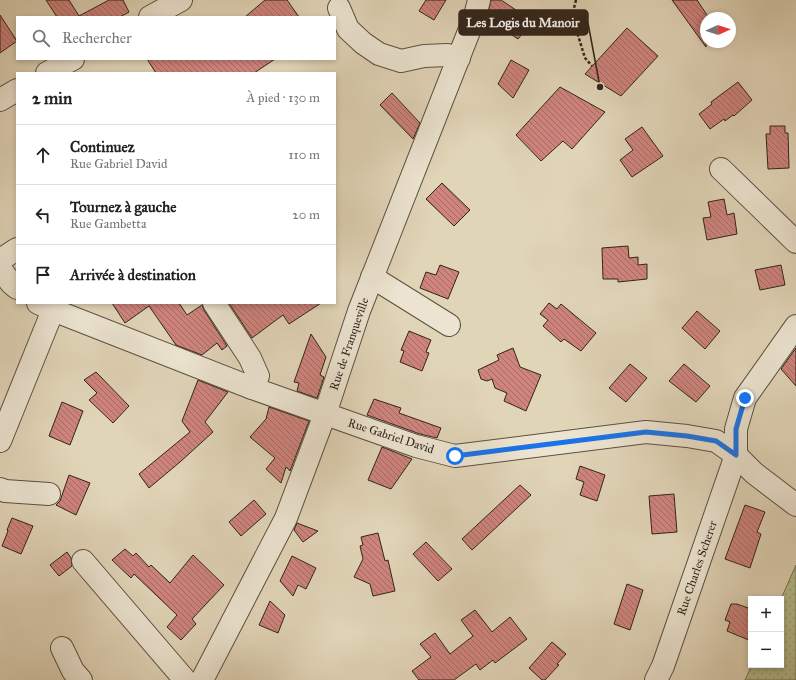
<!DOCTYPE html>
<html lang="fr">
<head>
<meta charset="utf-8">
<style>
	body { margin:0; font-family:"IM FELL Great Primer",serif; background:#f2f2f2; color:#202124 }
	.controls { position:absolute; right:12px; bottom:12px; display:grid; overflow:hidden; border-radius:0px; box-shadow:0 2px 6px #0003 }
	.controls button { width:36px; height:36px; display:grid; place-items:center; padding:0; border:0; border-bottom:1px solid #e0e0e0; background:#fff; color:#202124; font:20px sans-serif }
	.compass { position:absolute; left:700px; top:12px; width:36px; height:36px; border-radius:50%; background:#fff; box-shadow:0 2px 6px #0003; rotate:87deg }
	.stop { position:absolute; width:12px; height:12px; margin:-9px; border:3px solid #1a73e8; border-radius:50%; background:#fff }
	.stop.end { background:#1a73e8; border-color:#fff; box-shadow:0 1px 4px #0008 }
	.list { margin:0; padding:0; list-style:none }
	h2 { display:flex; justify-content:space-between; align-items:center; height:52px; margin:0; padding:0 16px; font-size:17px }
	h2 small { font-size:13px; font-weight:400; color:#757577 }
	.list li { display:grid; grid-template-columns:26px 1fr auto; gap:12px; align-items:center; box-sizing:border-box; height:60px; padding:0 16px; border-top:1px solid #e0e0e0 }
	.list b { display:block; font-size:15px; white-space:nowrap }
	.list p { margin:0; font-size:13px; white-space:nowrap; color:#757577 }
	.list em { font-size:13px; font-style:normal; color:#757577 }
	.icon { flex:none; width:22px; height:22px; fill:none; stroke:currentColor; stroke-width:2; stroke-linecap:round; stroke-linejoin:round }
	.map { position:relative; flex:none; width:796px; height:680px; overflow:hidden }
	.search { position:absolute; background:#fff; box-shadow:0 2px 6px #0003; left:16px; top:16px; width:320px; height:44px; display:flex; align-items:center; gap:10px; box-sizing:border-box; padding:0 14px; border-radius:0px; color:#757577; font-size:15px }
	.panel { position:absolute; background:#fff; box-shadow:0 2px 6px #0003; left:16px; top:72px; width:320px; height:232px; border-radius:0px }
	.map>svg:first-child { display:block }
	.grass { fill:url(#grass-dots); stroke:#727054 }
	.building { fill:url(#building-back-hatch); stroke:#30241a }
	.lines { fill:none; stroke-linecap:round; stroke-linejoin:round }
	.minor-casing { stroke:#5c5042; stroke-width:24 }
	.path { stroke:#30241a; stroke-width:2.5; stroke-dasharray:3 2; stroke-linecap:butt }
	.minor { stroke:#ece4d1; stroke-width:22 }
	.route { stroke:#1a73e8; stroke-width:5 }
	.labels { text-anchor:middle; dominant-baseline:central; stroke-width:3.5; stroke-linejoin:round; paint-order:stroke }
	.street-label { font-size:12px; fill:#30241a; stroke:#ece4d1 }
	.leader { fill:none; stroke:#30241a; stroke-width:1.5 }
	.callout-dot { fill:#30241a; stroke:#ece4d1; stroke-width:1.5 }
	.callout { fill:#30241a; stroke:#30241a; stroke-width:1.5 }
	.callout-label { font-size:13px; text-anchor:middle; font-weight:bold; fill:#fff }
</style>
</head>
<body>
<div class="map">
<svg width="796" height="680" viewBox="0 0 796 680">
	<defs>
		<pattern id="grass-dots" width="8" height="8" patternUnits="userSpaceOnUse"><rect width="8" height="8" fill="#b5bd8d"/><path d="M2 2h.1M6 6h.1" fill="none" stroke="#9ca279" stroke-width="1.8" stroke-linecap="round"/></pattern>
		<pattern id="building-back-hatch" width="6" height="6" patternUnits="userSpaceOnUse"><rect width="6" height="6" fill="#cf847e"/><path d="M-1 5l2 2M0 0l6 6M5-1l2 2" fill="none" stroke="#a86c66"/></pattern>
	</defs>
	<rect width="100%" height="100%" fill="#e1d5b8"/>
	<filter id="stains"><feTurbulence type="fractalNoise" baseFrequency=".005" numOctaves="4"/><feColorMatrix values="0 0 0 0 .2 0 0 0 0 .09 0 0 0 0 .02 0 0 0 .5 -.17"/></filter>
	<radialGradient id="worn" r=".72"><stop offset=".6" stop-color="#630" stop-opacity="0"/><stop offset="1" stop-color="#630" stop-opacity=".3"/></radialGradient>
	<polygon class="grass" points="796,565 796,680 745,680 752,665 781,665 781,599"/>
	<g class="building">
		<polygon points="46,0 69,0 79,16 109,0 123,0 129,12 120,17 57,17"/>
		<polygon points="265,0 287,0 299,17 245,17"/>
		<polygon points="426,0 446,0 434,20 419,11"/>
		<polygon points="491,0 501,0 525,16 521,22 528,27 518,39 487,18"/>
		<polygon points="672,0 697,0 709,18 706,18 706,47"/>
		<polygon points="0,15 17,41 0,53"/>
		<polygon points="627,28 658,56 621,96 585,74"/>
		<polygon points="147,59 275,59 254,73 156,73"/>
		<polygon points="511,60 529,70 513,98 498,84"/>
		<polygon points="738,82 752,100 734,116 733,115 725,121 724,119 710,129 699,114 712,104 711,102"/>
		<polygon points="560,87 605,112 572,149 563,141 541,161 516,135"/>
		<polygon points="392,93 420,123 413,139 380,105"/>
		<polygon points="770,126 785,126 785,133 788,133 789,168 768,169 766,134 770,134"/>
		<polygon points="642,127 663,156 632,177 620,160 633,150 625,139"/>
		<polygon points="442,183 470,210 454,226 426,199"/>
		<polygon points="724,199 727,215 734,213 737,234 707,240 703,218 711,217 708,202"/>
		<polygon points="628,246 629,258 638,257 638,265 647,264 647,279 618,282 618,279 603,279 602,248"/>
		<polygon points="440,265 459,272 448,299 420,288 426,272 436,275"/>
		<polygon points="781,265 785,285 760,290 755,270"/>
		<polygon points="112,303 179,303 187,315 202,305 204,310 227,346 222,350 217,343 202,355 176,345 149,306 125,323"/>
		<polygon points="229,303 321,303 289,324 283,315 252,338"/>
		<polygon points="549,303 557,309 561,304 596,333 581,351 564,339 561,342 543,326 548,320 540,314"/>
		<polygon points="697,311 720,331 705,349 682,328"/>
		<polygon points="409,331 431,340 426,352 429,353 422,371 400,362 404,351 401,350"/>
		<polygon points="311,334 326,357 320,375 324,377 317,398 297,391 299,383 294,382"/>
		<polygon points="513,348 520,367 541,375 526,411 504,401 507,393 495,388 492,379 487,381 481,379 478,370 499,360 497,355"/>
		<polygon points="796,348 796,386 781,369"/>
		<polygon points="630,364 647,378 626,402 609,388"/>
		<polygon points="684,364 710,386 696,402 669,381"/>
		<polygon points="96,372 129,406 113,423 89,400 97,393 84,380"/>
		<polygon points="198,380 228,392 205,422 213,432 180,462 149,488 139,474 190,432 182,421"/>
		<polygon points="374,399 401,408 399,413 441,428 437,438 420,434 367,415"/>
		<polygon points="62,402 83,411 70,445 49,436"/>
		<polygon points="269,407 309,421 290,471 286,467 281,483 266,469 275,458 250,437 266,419"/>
		<polygon points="382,447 412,459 391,489 368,480"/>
		<polygon points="580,466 605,475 597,501 580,495 584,482 576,479"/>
		<polygon points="69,475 90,483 76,515 56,505 60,501"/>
		<polygon points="520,485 531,495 472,550 462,539"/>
		<polygon points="674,494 677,532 652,534 649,496"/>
		<polygon points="254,500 266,514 241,536 229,522"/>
		<polygon points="745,505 765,512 757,532 761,534 750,568 725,559"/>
		<polygon points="12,518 33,526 21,554 2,546 8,531 7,530"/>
		<polygon points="297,523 318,531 303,542 294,530"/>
		<polygon points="378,533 385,561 388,560 395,591 373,596 370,584 354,577 363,559 360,546 363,545 361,537"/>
		<polygon points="426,542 452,569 438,581 413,554"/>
		<polygon points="125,549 133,556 136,553 149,567 151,565 170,583 193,555 224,585 192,619 196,624 181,640 167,627 177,615 134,574 131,578 112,560"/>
		<polygon points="67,552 71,558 72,566 59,576 50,565"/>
		<polygon points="292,556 316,568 306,589 298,585 293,596 280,581"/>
		<polygon points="627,584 643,590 630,630 614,624"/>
		<polygon points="270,601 285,615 278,633 259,625"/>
		<polygon points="731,604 737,604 751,609 751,641 727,631 730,622 725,620"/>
		<polygon points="475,610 492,632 510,617 527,639 495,663 493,660 480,670 476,664 454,680 419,680 412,671 431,657 420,644 435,633 450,654 473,636 461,620"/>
		<polygon points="552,642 566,654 557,664 559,665 545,680 542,680 529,668"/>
	</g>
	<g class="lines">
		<defs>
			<g id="minor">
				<polyline points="339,8 348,29 363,43 379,54 401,61 424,56 447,55 459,58"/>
				<polyline points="150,17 181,0"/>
				<polyline points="47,73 73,59"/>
				<polyline points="0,100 17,90"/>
				<polyline points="721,169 796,242"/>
				<polyline points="0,260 17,249"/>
				<polyline points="0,268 11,283 17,288"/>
				<polyline points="372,277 449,325"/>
				<polyline points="38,303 53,310 252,388 416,446 455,456 646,432 687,436 716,441 736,455 754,473 796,505"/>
				<polyline points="214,303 250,358 258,376 252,388"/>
				<polyline points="0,441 53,310"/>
				<polyline points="0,489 5,491 49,494"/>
				<polyline points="83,561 185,680"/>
				<polyline points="62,648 73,671 81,680"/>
				<polyline points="202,680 286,518 325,414 359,311 475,16 479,0"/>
				<polyline points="656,680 663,666 736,455 736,429 745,398 796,326"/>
			</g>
		</defs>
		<use href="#minor" class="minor-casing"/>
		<polyline class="path" points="576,0 572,16 585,58 592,66"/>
		<use href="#minor" class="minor"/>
	</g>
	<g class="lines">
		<polyline class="route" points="455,456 646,432 687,436 716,441 736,455 736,429 745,398"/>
	</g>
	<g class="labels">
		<g class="street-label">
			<text transform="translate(349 344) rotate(-71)">Rue de Franqueville</text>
			<text transform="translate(391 436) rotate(18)">Rue Gabriel David</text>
			<text transform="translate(697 568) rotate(-71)">Rue Charles Scherer</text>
		</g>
	</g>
	<path class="leader" d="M600 87L588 23"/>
	<circle class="callout-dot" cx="600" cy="87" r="4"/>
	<rect class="callout" x="459" y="10" width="129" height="25" rx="4"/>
	<g class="callout-label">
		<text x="523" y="27">Les Logis du Manoir</text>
	</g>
	<rect width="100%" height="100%" filter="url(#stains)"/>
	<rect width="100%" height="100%" fill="url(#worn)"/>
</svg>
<div class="controls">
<button>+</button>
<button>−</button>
</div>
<svg class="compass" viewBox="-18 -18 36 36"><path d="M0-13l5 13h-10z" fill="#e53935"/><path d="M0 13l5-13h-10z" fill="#757577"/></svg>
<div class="stop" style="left:455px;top:456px"></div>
<div class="stop end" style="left:745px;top:398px"></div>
<div class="search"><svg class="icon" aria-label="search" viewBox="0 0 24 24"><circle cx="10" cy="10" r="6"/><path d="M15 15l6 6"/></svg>Rechercher</div>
<section class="panel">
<h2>2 min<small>À pied · 130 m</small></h2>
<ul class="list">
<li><svg class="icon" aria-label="ahead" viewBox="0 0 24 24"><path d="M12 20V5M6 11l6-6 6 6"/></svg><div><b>Continuez</b><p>Rue Gabriel David</p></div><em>110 m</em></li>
<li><svg class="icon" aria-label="left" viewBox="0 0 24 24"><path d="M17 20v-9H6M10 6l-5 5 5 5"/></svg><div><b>Tournez à gauche</b><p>Rue Gambetta</p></div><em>20 m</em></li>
<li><svg class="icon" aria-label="arrive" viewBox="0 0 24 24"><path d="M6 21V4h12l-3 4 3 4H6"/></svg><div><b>Arrivée à destination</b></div></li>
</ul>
</section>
</div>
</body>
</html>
